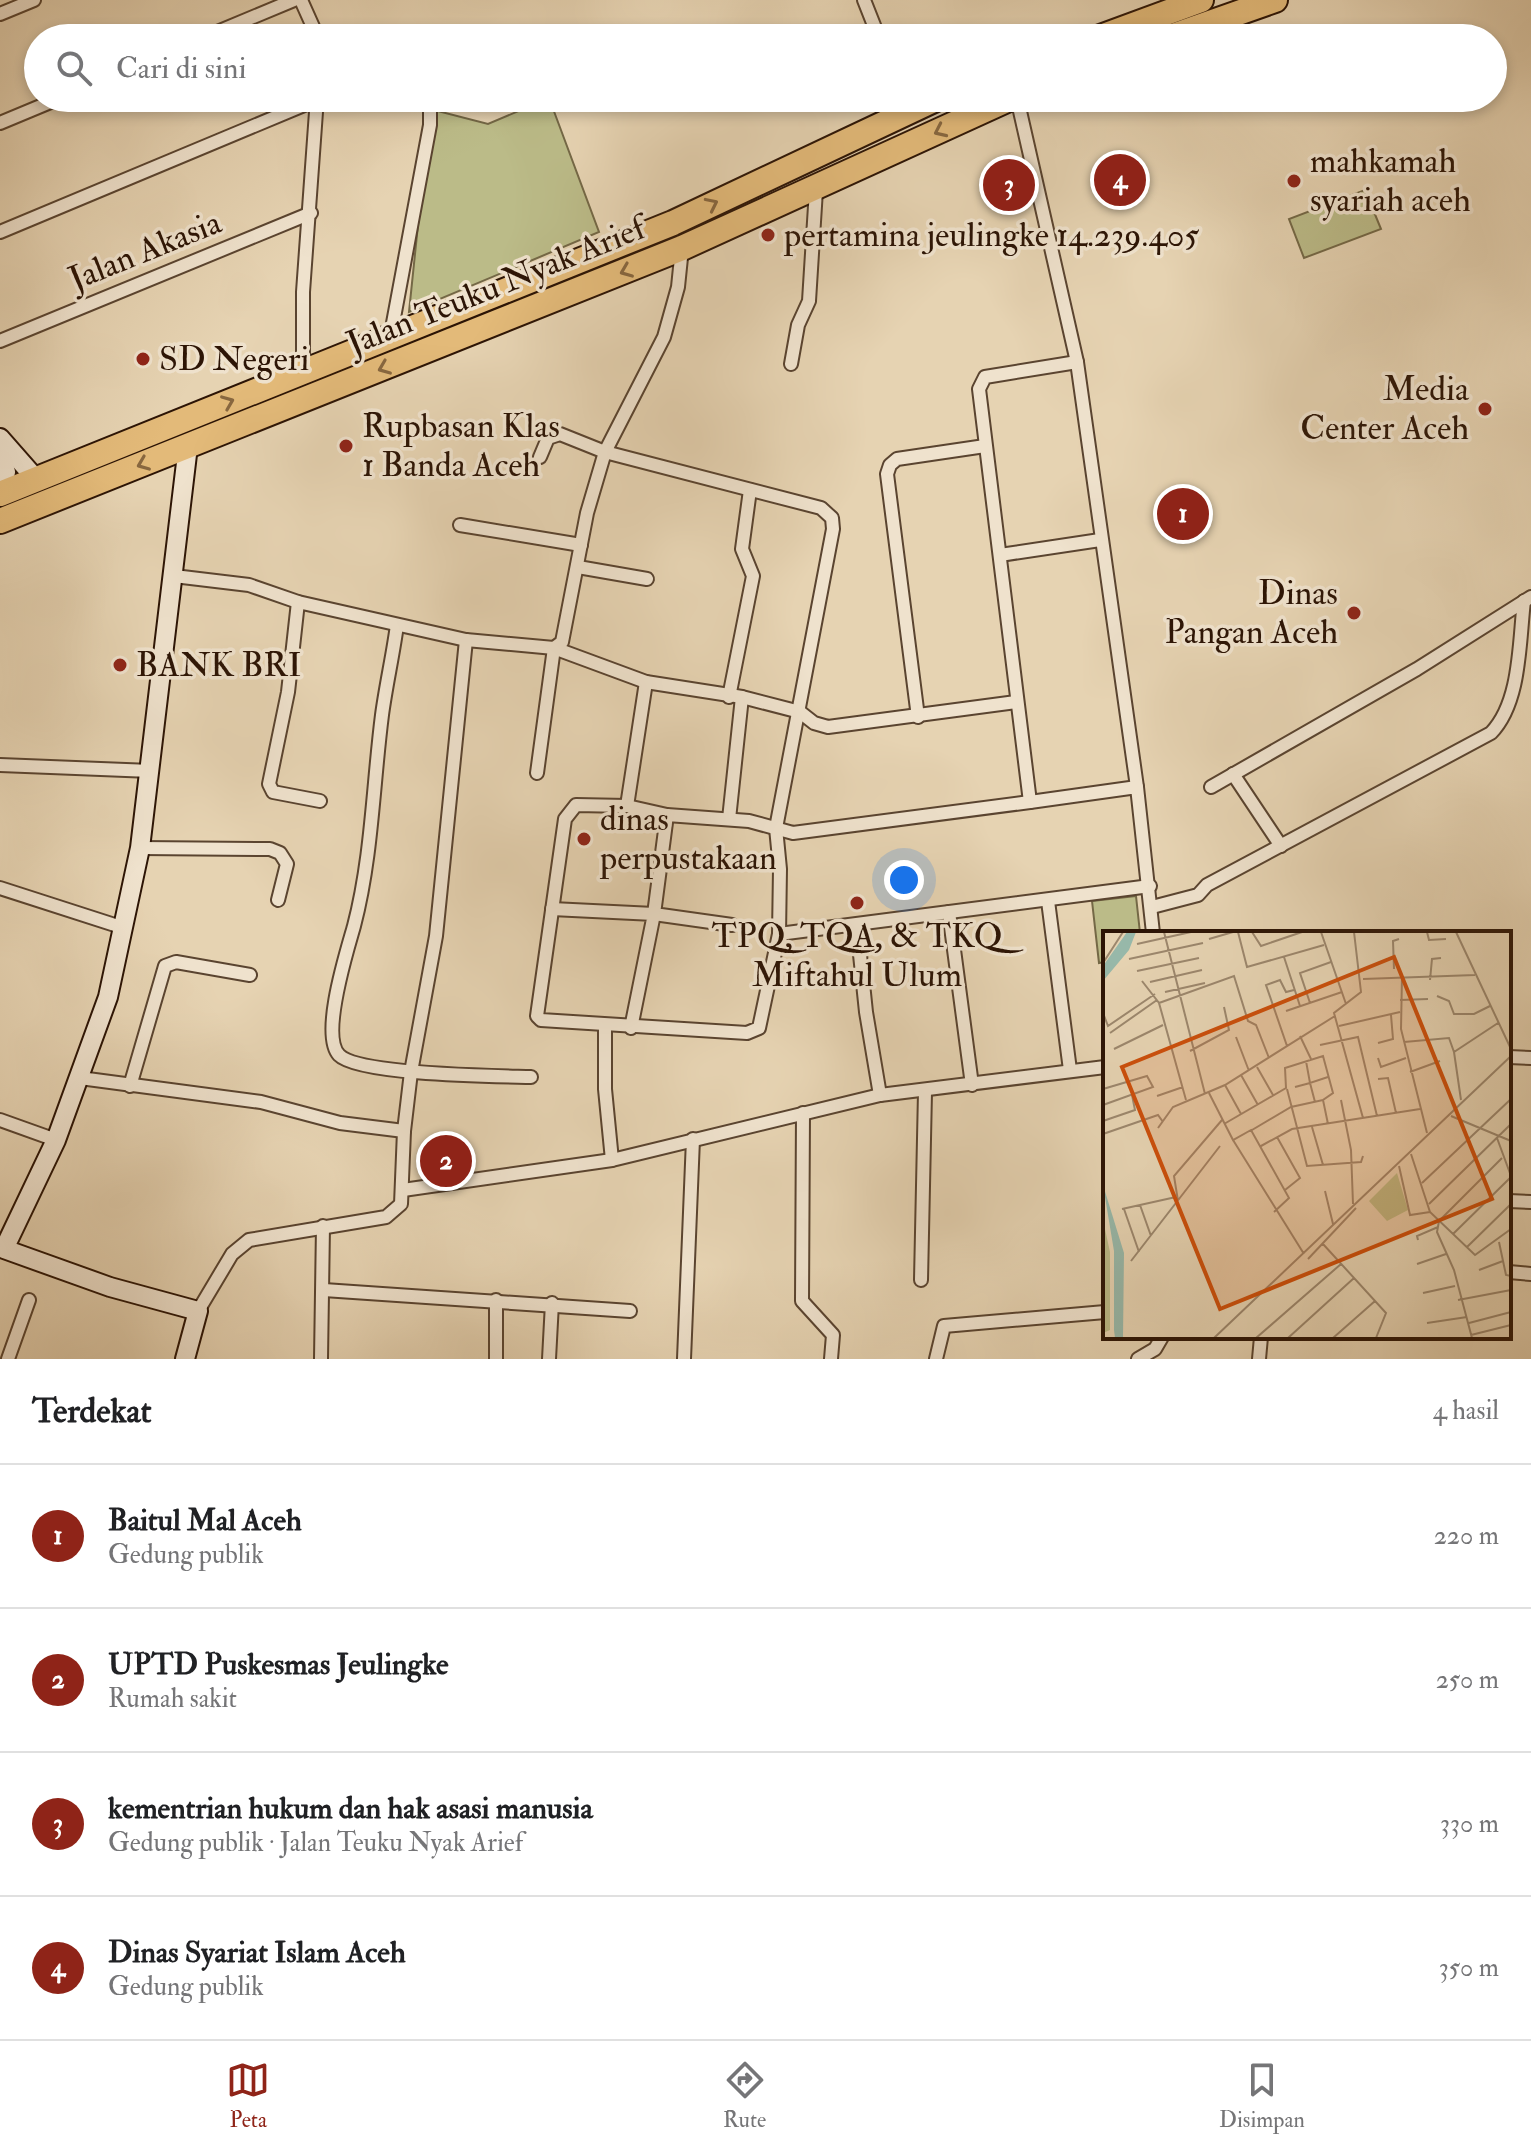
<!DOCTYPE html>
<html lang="id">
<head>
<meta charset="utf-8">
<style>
	body { margin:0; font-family:"IM FELL Double Pica",serif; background:#f2f2f2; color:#202124 }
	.you { position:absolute; left:904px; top:880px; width:28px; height:28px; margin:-20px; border:6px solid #fff; border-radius:50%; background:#1a73e8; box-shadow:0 0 0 12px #1a73e833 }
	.badge { display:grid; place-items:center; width:52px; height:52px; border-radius:50%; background:#8f2418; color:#fff; font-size:26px; font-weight:700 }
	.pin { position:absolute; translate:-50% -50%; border:4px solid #fff; box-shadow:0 2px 8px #0006 }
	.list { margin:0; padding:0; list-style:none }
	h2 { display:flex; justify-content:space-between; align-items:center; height:104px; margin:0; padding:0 32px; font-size:34px }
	h2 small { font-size:26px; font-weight:400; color:#757577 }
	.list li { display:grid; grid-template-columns:52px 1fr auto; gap:24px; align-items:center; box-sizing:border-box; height:144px; padding:0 32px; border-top:2px solid #e0e0e0 }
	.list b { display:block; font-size:30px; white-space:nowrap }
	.list p { margin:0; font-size:26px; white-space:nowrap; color:#757577 }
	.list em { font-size:26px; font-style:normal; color:#757577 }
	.icon { flex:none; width:44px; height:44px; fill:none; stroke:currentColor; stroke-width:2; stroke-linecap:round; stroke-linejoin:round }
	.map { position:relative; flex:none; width:1531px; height:1359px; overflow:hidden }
	.search { position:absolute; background:#fff; box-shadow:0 4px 12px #0003; left:24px; right:24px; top:24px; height:88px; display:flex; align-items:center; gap:20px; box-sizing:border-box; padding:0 28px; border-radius:44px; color:#757577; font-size:30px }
	.sheet { height:680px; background:#fff }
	nav { display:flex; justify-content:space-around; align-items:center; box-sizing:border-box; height:112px; border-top:2px solid #e0e0e0; background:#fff; font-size:22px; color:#757577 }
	nav a { display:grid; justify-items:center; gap:4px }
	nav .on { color:#8f2418 }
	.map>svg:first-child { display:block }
	.green { fill:#bb8; stroke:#746846; stroke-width:2 }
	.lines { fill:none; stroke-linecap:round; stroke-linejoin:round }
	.street-casing { stroke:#5a4430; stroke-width:16 }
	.secondary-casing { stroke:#2c1405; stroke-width:22 }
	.highway-casing { stroke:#2c1405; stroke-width:28 }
	.street { stroke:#efe2cd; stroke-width:12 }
	.secondary { stroke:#efe2cd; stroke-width:18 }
	.highway { stroke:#e3ba79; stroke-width:24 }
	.oneway { stroke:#88673f }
	.poi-dot { fill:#8f2418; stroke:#efe2cd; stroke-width:3 }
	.labels { text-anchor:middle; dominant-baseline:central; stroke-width:7; stroke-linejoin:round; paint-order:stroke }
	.poi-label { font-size:34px; fill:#2c1405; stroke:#efe2cd; text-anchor:start }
	.street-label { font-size:34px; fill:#2c1405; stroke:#efe2cd }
	.inset-road { fill:none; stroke:#9c876d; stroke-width:2 }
	.view { fill:#cc4f0b; fill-opacity:0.15; stroke:#cc4f0b; stroke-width:4 }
	.inset-edge { fill:none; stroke:#2c1405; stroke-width:4 }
</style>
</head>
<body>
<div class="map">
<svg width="1531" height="1359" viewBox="0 0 1531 1359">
	<rect width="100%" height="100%" fill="#e6d3b2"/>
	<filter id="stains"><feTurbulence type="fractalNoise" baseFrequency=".0025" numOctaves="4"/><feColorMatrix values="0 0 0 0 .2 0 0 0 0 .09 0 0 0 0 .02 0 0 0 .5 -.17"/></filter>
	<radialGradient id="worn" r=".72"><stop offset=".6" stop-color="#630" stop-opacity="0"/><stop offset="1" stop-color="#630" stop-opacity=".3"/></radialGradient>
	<g class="green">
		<polygon points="549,98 599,232 409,312 430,109 488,124"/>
		<polygon points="1365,190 1381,229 1304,258 1289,219"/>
		<polygon points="1136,896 1140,933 1105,933 1105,962 1099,963 1092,901"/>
	</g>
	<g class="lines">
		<defs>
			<g id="street">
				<polyline points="301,0 318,38"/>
				<polyline points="864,0 879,38"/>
				<polyline points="0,14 34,0"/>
				<polyline points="203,38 294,0"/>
				<polyline points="1017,98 1077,362 1137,787"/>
				<polyline points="0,123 60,98"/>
				<polyline points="0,232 316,100"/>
				<polyline points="390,339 430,125 430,98"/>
				<polyline points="0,341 311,213"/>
				<polyline points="1077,362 985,377 979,389 1030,802 1137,787 1153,933"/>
				<polyline points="791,364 798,325 809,301 816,190"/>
				<polyline points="303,372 303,292 317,98"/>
				<polyline points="540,457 548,438 560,434 605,452 821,508 832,518 833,529 776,828 780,869 779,934"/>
				<polyline points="460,525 581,545"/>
				<polyline points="1000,555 1100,540"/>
				<polyline points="578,567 647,579"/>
				<polyline points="174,576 249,585 298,602 466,640 554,648 646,682 742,697 800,712 814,723 828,727 1016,702"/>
				<polyline points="298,602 288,692 269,784 273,792 320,801"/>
				<path d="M397 625C393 655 386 685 382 715 373 785 372 857 354 926 347 951 320 1035 339 1055 358 1075 499 1076 531 1077"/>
				<polyline points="646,682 627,806 576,805 565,819 537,1016 541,1020 747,1033 759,1028 779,934 1150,886"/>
				<polyline points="729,697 753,576 742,549 750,490"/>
				<polyline points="918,717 887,474 890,465 897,459 985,446"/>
				<polyline points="0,765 151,771"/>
				<polyline points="537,773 554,648 562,642 587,513 605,452 664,337 678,287 682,248"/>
				<polyline points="1233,774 1281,846"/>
				<polyline points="1211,787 1417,669 1531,597"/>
				<polyline points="627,806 667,815 749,821 793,833 1030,802"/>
				<polyline points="667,815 654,914 732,925"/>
				<polyline points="729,819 742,697"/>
				<polyline points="140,848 270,849 280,853 287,864 278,900"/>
				<polyline points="0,888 121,927"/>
				<polyline points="1048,901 1070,1070"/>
				<path d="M1152 907 1198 895 1207 885 1491 733C1521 702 1519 642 1524 601"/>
				<polyline points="552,909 654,914 631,1028"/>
				<polyline points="949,912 972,1085"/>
				<polyline points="857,926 866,1012 880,1095"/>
				<polyline points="605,1027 605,1089 612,1160"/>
				<polyline points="1509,1057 1531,1058"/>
				<polyline points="80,1078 261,1102 340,1123 404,1131"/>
				<polyline points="130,1086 165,966 176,962 250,975"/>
				<polyline points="803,1113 802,1301 833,1335 831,1359"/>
				<polyline points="0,1120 56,1140"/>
				<polyline points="403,1190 612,1160 880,1095 1105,1067"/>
				<polyline points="1509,1201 1531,1202"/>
				<polyline points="1509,1272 1531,1274"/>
				<polyline points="921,1280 925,1092"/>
				<polyline points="324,1290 630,1311"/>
				<polyline points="198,1311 232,1254 249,1240 386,1217 401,1204 404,1131 411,1072 436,936 466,640"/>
				<polyline points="8,1359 29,1300"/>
				<polyline points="321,1359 323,1226"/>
				<polyline points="496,1359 496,1300"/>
				<polyline points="549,1359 552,1303"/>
				<polyline points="684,1359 693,1139"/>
				<polyline points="936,1359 944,1326 1105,1312"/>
				<polyline points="1138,1359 1155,1349 1162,1337"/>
				<polyline points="1259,1359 1261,1337"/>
			</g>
			<g id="secondary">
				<polyline points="0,438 36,479"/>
				<polyline points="0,452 6,472 0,489"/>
				<polyline points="185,1359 198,1311 110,1287 4,1249 56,1140 108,997 140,848 188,446"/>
			</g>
			<g id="highway">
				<polyline points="1098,38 1201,0"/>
				<polyline points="1167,38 1275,0"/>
				<polyline points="0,494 673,223 938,98"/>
				<polyline points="0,521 682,248 1011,98"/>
			</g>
		</defs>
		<use href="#street" class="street-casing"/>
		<use href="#secondary" class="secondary-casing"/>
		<use href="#highway" class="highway-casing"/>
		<use href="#street" class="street"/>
		<use href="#secondary" class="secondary"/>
		<use href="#highway" class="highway"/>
	</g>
	<defs><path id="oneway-chevron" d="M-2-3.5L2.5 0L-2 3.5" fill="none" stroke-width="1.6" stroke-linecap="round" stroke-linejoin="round" transform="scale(2)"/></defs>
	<g class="oneway">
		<use href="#oneway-chevron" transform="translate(940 131) rotate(155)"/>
		<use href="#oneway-chevron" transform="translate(712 204) rotate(-26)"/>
		<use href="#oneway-chevron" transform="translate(626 271) rotate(158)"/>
		<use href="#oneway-chevron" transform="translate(384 368) rotate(158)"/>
		<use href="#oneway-chevron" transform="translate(228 402) rotate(-22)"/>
		<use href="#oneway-chevron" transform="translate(143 464) rotate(158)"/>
	</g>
	<g class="poi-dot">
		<circle cx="1294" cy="181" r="8"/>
		<circle cx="768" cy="235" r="8"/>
		<circle cx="143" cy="359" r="8"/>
		<circle cx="1485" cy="409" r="8"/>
		<circle cx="346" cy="446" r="8"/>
		<circle cx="1354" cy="613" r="8"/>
		<circle cx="120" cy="665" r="8"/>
		<circle cx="584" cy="839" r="8"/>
		<circle cx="857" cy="903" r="8"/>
	</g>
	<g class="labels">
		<g class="poi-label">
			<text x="1310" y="161">mahkamah<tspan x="1310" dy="39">syariah aceh</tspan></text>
			<text x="784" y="235">pertamina jeulingke 14.239.405</text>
			<text x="159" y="359">SD Negeri</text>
			<text x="1469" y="389" text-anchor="end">Media<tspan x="1469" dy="39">Center Aceh</tspan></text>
			<text x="362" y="426">Rupbasan Klas<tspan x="362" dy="39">1 Banda Aceh</tspan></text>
			<text x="1338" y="593" text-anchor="end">Dinas<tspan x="1338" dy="39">Pangan Aceh</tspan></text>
			<text x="136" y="665">BANK BRI</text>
			<text x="600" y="819">dinas<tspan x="600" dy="39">perpustakaan</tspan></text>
			<text x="857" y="936" text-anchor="middle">TPQ, TQA, &amp; TKQ<tspan x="857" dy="39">Miftahul Ulum</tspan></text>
		</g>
		<g class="street-label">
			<text transform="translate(145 251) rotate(-22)">Jalan Akasia</text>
			<text transform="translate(496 286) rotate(-22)">Jalan Teuku Nyak Arief</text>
		</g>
	</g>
	<g transform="translate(1103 931)">
		<rect width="408" height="408" fill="#e6d3b2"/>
		<path d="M294 242 305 279 284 290 266 270ZM0 289 7 321V399L0 402Z" fill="#bb8"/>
		<path d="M24 1H33L26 19 0 50V35ZM0 254 21 322 20 407H12L11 399V320Z" fill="#97b8a9"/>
		<path class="inset-road" d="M61 1 102 163M135 1 144 36 221 14M149 1 158 15 199 1M218 1 243 73M251 1 258 61 231 82 260 187M324 1 326 9 343 8M353 1 408 118M106 8 130 1M34 13 88 1M181 26 197 75M26 28 100 12M0 32 20 1M291 38 290 10 296 8M34 40 96 27M299 45 298 98 324 202M260 48 372 44M327 49 329 28 338 27M39 50 56 72 83 169M47 51 99 39M62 61 102 52M334 65 346 70 351 83H371L387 75M297 69 325 68M56 72 131 45 145 90 153 94 166 127M207 72 197 42 228 31M183 80 239 61M0 82 5 95 52 63M236 95 297 81M7 102 54 69M197 105 208 128M133 106 146 140M301 111 346 107 351 121 395 92M275 112 290 108 288 84M217 114 255 106 274 185M184 115 163 54 177 49 183 61 191 59M11 118 60 94M87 120 126 99 121 76M351 121 358 169M275 127 278 136 303 127M203 130 207 152 225 146M154 136 170 164M307 141 337 130M138 144 155 174M275 148 285 147 293 182M122 154 138 183M192 156 207 152 212 171M0 158 44 145 50 156 0 174M184 158 204 235 258 231 260 225M106 162 130 209 148 199 186 267 171 281M54 165 80 156M238 169 248 219 250 273M348 185 408 210M0 190 32 179 29 164M121 193 183 157 182 137 220 125 230 162 220 169 225 193M209 196 220 234M55 197 70 176 122 154 232 85M149 199 188 176 220 169M0 203 55 184 60 191M174 206 197 247 182 259M394 207 408 245M130 209 201 323M158 215 189 198 317 178M308 223 327 281 372 324 408 298M296 235 307 284 327 281M319 252 408 168M222 260 230 293M75 270 71 245 119 189M326 273 408 193M37 274 48 305M19 278 73 266M21 278 36 321M350 303 408 246M315 309 314 305 335 296M396 311 403 344 408 345M220 313 283 382 273 407M364 316 408 273M205 328 253 277M28 330 117 215M314 333 343 323M376 339 400 330M320 362 352 355M355 369 408 359M324 392 364 386M366 392 408 381M368 404 408 394M111 407 408 125M153 407 238 333M185 407 251 347M230 407 272 370M369 407 351 339 334 301 336 290 399 227"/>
		<path class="view" d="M291 26 389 268 117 378 19 136Z"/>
		<rect width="408" height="408" class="inset-edge"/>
	</g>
	<rect width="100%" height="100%" filter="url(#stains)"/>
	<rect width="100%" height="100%" fill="url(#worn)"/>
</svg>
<div class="you"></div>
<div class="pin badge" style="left:1183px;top:514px">1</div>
<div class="pin badge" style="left:446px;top:1161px">2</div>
<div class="pin badge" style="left:1009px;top:185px">3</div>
<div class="pin badge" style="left:1120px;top:180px">4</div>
<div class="search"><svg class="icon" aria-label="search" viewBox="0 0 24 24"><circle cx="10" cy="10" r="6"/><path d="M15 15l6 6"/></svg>Cari di sini</div>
</div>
<section class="sheet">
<h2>Terdekat<small>4 hasil</small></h2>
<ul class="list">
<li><span class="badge">1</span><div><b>Baitul Mal Aceh</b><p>Gedung publik</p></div><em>220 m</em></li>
<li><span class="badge">2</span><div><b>UPTD Puskesmas Jeulingke</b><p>Rumah sakit</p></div><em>250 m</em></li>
<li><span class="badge">3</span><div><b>kementrian hukum dan hak asasi manusia</b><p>Gedung publik · Jalan Teuku Nyak Arief</p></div><em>330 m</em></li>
<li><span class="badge">4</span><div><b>Dinas Syariat Islam Aceh</b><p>Gedung publik</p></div><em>350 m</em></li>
</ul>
</section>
<nav>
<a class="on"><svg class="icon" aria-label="map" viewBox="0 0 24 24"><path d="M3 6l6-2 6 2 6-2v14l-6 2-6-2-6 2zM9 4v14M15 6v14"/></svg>Peta</a>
<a><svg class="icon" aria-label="directions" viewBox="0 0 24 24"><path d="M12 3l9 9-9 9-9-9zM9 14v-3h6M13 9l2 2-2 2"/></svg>Rute</a>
<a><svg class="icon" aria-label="saved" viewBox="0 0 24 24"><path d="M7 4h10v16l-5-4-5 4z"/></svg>Disimpan</a>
</nav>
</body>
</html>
